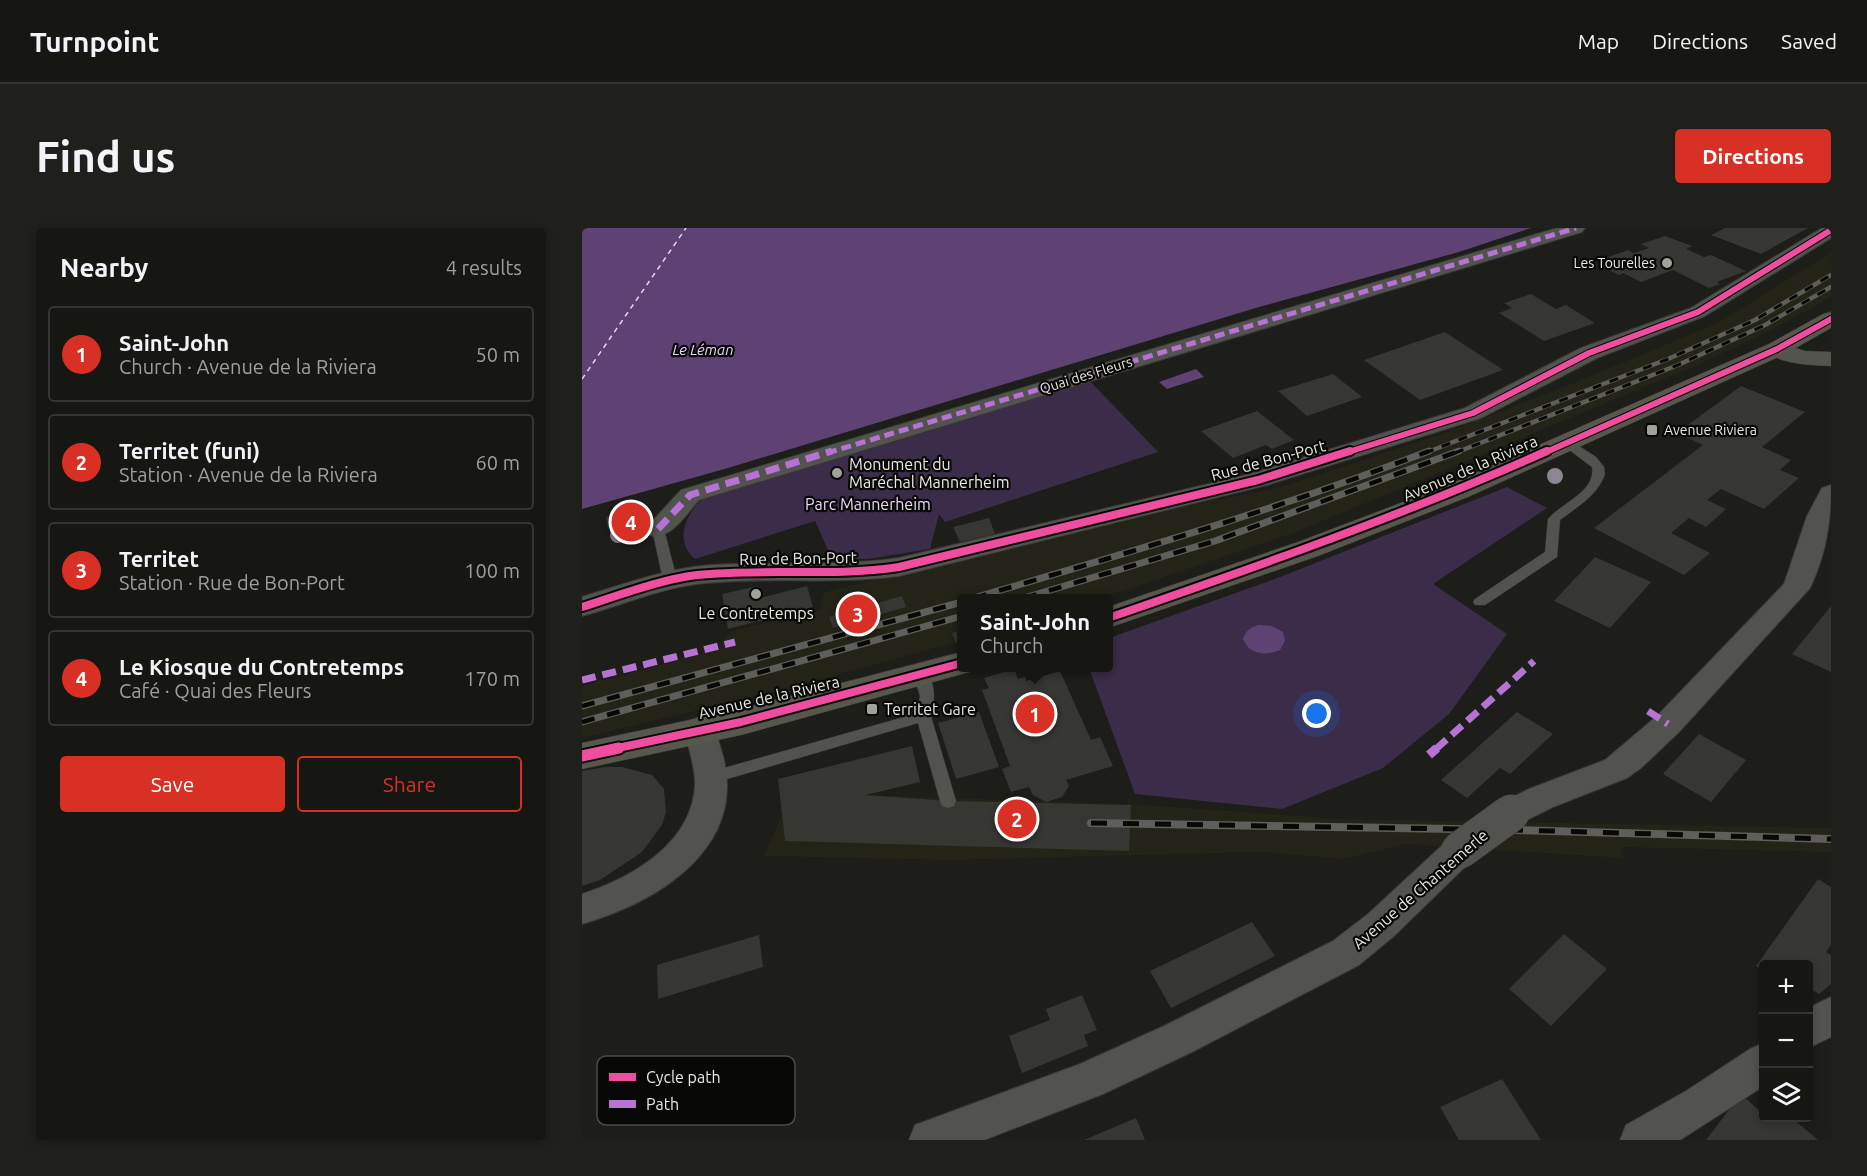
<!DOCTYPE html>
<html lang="en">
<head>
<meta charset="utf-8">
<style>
	body { margin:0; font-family:Ubuntu,sans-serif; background:#1f1f1c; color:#f1f3f6 }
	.controls { position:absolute; right:18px; bottom:18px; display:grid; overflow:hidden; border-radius:6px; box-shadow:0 3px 9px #0003 }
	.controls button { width:54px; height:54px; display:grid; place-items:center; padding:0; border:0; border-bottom:2px solid #353533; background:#161613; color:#f1f3f6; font:30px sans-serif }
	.you { position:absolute; left:735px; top:486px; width:21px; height:21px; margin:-15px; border:4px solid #fff; border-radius:50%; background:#1a73e8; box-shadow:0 0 0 9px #1a73e833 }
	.badge { display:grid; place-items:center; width:39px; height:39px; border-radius:50%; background:#d93025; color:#fff; font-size:20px; font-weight:700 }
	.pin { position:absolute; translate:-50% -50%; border:3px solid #fff; box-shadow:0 2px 6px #0006 }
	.popup { position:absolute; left:375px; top:366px; width:156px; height:78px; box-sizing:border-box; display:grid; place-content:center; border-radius:6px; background:#161613; filter:drop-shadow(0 2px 4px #0005); font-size:20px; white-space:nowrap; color:#9e9fa0 }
	.popup b { font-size:22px; color:#f1f3f6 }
	.popup::after { content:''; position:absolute; left:50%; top:100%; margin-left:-12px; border:12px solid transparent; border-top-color:#161613 }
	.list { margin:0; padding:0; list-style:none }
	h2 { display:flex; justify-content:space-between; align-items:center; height:78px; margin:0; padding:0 24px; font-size:26px }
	h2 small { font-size:20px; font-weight:400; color:#9e9fa0 }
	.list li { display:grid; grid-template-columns:39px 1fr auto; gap:18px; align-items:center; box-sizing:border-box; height:96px; margin:0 12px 12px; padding:0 12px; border:2px solid #353533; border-radius:6px }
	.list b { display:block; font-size:22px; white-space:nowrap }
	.list p { margin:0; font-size:20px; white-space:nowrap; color:#9e9fa0 }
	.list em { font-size:20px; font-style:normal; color:#9e9fa0 }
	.actions { display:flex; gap:12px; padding:18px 24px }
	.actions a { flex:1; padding:14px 0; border:2px solid #d93025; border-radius:6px; text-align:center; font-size:21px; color:#d93025 }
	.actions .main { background:#d93025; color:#fff }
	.icon { flex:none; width:33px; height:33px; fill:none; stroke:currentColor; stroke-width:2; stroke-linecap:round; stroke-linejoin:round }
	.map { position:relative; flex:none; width:1249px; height:912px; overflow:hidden; border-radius:6px }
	header { display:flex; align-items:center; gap:36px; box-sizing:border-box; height:84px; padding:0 30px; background:#161613; border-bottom:2px solid #353533 }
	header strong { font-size:28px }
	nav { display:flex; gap:33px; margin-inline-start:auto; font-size:21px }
	.intro { display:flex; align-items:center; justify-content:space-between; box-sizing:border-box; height:144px; padding:0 36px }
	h1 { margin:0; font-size:42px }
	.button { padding:15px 27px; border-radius:6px; background:#d93025; color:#fff; font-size:21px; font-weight:700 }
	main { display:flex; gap:36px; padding:0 36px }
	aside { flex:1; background:#161613; border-radius:6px; box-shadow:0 3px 9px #0003 }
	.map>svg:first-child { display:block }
	.built { fill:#232317 }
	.green { fill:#3b2c49 }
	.water { fill:#5d4273 }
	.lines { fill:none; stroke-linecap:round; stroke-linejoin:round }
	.ferry { stroke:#e7d6f8; stroke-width:1.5; stroke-dasharray:5 4.5; stroke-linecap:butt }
	.building { fill:#363633 }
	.lane-casing { stroke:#383835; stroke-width:1 }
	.street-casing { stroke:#383835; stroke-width:2 }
	.secondary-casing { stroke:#383835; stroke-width:1 }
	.primary-casing { stroke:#383835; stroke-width:1 }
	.lane { fill:#52524f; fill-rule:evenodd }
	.street { fill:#52524f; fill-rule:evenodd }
	.secondary { fill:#54544e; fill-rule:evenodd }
	.primary { fill:#57574d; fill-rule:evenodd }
	.rail-far2-casing { stroke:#5e5e5a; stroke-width:4.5 }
	.rail-far1-casing { stroke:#5e5e5a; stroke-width:7 }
	.rail-casing { stroke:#5e5e5a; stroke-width:8 }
	.rail-far2 { stroke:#080806; stroke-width:3; stroke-dasharray:9; stroke-linecap:butt }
	.rail-far1 { stroke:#080806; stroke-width:4.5; stroke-dasharray:13; stroke-linecap:butt }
	.rail { stroke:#080806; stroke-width:5; stroke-dasharray:16; stroke-linecap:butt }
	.street-bridge-casing { stroke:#383835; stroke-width:38; stroke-linecap:butt }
	.street-bridge { stroke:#52524f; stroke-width:37 }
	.quiet-far2 { stroke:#b673d3; stroke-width:5; stroke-dasharray:10 5; stroke-linecap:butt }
	.quiet-far1 { stroke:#b673d3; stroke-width:7; stroke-dasharray:14 7; stroke-linecap:butt }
	.quiet { stroke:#b673d3; stroke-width:9; stroke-dasharray:18 9; stroke-linecap:butt }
	.cycleway-far2-casing { stroke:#080806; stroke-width:8 }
	.cycleway-far1-casing { stroke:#080806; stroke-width:12 }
	.cycleway-casing { stroke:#080806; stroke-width:15 }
	.cycleway-far2 { stroke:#ef4d9e; stroke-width:6 }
	.cycleway-far1 { stroke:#ef4d9e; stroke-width:8 }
	.cycleway { stroke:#ef4d9e; stroke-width:11 }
	.tree { fill:#8d8494 }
	.poi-dot { fill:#a1a29c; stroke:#080806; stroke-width:2 }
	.labels { text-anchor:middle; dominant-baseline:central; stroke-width:4.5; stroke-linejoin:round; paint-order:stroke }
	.far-poi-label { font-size:14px; fill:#e8e9e3; stroke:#080806; text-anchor:end }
	.far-street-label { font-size:14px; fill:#e8e9e3; stroke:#080806 }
	.far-water-label { font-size:15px; font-style:italic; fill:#e7d6f8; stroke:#080806 }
	.street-label { font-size:16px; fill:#e8e9e3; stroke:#080806 }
	.poi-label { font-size:16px; fill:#e8e9e3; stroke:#080806; text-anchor:start }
	.park-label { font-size:16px; fill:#e8d8f9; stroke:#080806 }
	.key { fill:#080806; stroke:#4b4c48; stroke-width:1.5 }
	.key-label { font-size:16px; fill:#e8e9e3 }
</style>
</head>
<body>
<header>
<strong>Turnpoint</strong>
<nav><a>Map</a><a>Directions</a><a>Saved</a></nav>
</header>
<div class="intro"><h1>Find us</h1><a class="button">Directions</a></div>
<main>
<aside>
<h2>Nearby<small>4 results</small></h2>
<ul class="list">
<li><span class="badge">1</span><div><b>Saint-John</b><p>Church · Avenue de la Riviera</p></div><em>50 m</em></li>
<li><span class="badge">2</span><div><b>Territet (funi)</b><p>Station · Avenue de la Riviera</p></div><em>60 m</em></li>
<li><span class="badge">3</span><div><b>Territet</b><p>Station · Rue de Bon-Port</p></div><em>100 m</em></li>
<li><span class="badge">4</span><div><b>Le Kiosque du Contretemps</b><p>Café · Quai des Fleurs</p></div><em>170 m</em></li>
</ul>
<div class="actions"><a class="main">Save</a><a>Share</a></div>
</aside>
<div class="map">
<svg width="1249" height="912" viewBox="0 0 1249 912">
	<rect width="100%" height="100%" fill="#1d1d19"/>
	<g class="built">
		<polygon points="1249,24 1249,69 1192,101 1118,136 712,305 520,370 380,370 379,413 192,464 0,510 0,458 134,422 147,404 238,381 242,364 623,274 696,260 868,203 984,158 1136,95"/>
		<polygon points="283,567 550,576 761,591 1249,600 1249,624 1040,619 1040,630 824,616 760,631 678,624 366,632 182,628 199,588"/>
	</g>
	<g class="green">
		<path d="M507 152 576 224 363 294 357 286 348 321 286 331H250L233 293 113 331C92 313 103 288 120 271Z"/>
		<polygon points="925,259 965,280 851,356 925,406 867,486 801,540 700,581 553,566 507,440 526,440 527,410 693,351"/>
	</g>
	<g class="water">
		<polygon points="0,0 949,0 877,24 677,79 146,240 0,281"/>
		<polygon points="614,141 622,149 585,161 577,154"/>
		<path d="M677 397 690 398 701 404 703 413 698 422C684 428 667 427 661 411 664 402 669 399 677 397Z"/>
	</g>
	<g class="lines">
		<polyline class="ferry" points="0,151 104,0"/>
	</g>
	<g class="building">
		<polygon points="1143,0 1226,0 1179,26 1129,7"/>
		<polygon points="1083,8 1110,18 1104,21 1122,29 1129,27 1164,43 1135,54 1138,56 1127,60 1091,42 1059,54 1041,45 1037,47 1023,40 1029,38 1018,32 1046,22 1052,25 1067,20 1059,16"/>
		<polygon points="949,66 974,81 984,77 1013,95 962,113 917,85 930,80 922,75"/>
		<polygon points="863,104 921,142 838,172 782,132"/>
		<polygon points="751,146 780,169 725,188 696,163"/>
		<polygon points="1159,158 1223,184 1180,219 1209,232 1198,242 1217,250 1182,281 1139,261 1125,272 1144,281 1124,299 1107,290 1089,305 1128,325 1102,347 1012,300 1121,217 1095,205"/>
		<polygon points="675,183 712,212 690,221 684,217 651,230 619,203"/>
		<polygon points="65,279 66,291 26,301 24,289"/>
		<polygon points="407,290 413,306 378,314 371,299"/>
		<polygon points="1013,329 1069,354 1028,400 972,373"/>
		<polygon points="176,358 178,370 225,358 231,379 146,401 140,366"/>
		<polygon points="320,368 324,379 251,400 247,389"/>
		<polygon points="1249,378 1249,444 1210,426"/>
		<polygon points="380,402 380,413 374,415 370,405"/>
		<polygon points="432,441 436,451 443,449 444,453 478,443 509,512 518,509 531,538 484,552 487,558 480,569 464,574 451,567 447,559 429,564 420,541 428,538 400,462 407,460 402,450"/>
		<polygon points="397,484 417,539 374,551 356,495"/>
		<polygon points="935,484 971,506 928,546 918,540 885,570 859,552"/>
		<polygon points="1117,506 1164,532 1129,574 1081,546"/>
		<polygon points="330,518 338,554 283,567 366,573 549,577 547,623 203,613 196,551"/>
		<polygon points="23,539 40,539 70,547 82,561 84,584 80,597 60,624 18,652 0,658 0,543"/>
		<polygon points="1236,651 1249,659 1249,717 1244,724 1249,727 1249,756 1237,766 1227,760 1227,736 1182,736 1182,743 1174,738"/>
		<polygon points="670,694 693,728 589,780 568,743"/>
		<polygon points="982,706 1025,741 969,798 927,761"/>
		<polygon points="177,707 181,739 76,771 75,737"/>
		<polygon points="500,767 515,802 502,807 506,818 440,845 427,808 468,792 464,781"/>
		<polygon points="920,851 959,912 877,912 858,879"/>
		<polygon points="1159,866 1182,887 1182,890 1189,893 1193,890 1210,890 1236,912 1124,912"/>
		<polygon points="554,890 563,912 502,912"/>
	</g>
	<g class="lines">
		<defs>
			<g id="lane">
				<path d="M986 211 1014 229 1022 239 1023 246C1016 267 995 279 978 292L975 329 903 377H893L891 374 893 371 963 324 966 291C979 275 1014 264 1010 239L982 218V212Z"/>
				<polygon points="76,297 82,301 95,352 88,356 81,352 70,301"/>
				<path d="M338 441C353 445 355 473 348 485L374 573 372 578 366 580 360 578 358 573 336 495 128 556 122 554 120 550 122 546 128 544 322 489 337 477 338 468 331 446Z"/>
			</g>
			<g id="street">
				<path d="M975 0H1003L1000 4 117 272C103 287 89 313 67 307L63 301 99 262Z"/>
				<path d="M1240 0H1249V10L1123 88 1015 130 899 190 685 257 317 348C250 357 182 348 115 356 75 361 38 378 0 388V369C42 356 85 340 129 337 192 333 254 339 317 330L668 246 883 180 999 120 1109 80Z"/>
				<path d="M1249 257C1249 295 1244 326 1228 360L1097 504 1059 540 1045 550 971 579 941 594 929 598 917 594 912 585 917 576 947 561 1023 532 1075 488 1202 356 1225 288 1240 260Z"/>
				<path d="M118 489 129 493C135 504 137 516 141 528 165 620 76 674 0 696V666C50 650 111 615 113 556 113 537 106 519 102 501L107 493Z"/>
				<polygon points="878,608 890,612 895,622 890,632 812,708 777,737 610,824 521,866 402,912 327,912 333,897 498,836 582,798 751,713 786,686 866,612"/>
				<polygon points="1249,769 1249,809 1226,820 1226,780"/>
				<polygon points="1182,815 1182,858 1098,912 1038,912 1044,897 1104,863 1168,821"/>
			</g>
			<path id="secondary" d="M1195 114 1223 123 1249 124V138C1231 137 1194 137 1183 121L1187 116Z"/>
			<g id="primary">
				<polygon points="1249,84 1249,100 1203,126 886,269 736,328 526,400 526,379 716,314 866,257 1187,116 1241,86"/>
				<polygon points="380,424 380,440 394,440 391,443 159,507 0,541 0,515 159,481"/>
			</g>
		</defs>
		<use href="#lane" class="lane-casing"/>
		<use href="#street" class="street-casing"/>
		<use href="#secondary" class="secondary-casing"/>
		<use href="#primary" class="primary-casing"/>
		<use href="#lane" class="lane"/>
		<use href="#street" class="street"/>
		<use href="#secondary" class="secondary"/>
		<use href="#primary" class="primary"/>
		<defs>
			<g id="rail-far2">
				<polyline points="843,225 1086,131 1173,92 1249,47"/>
				<polyline points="873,225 1096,137 1183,97 1249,59"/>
			</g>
			<g id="rail-far1">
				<path d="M392 370C545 325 698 281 847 223"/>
				<polyline points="442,370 633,313 877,223"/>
				<polyline points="0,478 380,374"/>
				<polyline points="0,494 380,388"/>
			</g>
			<polyline id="rail" points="509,595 934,602 1249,611"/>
		</defs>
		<use href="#rail-far2" class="rail-far2-casing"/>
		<use href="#rail-far1" class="rail-far1-casing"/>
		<use href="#rail" class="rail-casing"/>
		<use href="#rail-far2" class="rail-far2"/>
		<use href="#rail-far1" class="rail-far1"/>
		<use href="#rail" class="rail"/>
		<defs>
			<polyline id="street-bridge" points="878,622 929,585"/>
		</defs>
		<use href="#street-bridge" class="street-bridge-casing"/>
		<use href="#street-bridge" class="street-bridge"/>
		<polyline class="quiet-far2" points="245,225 994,0"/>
		<g class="quiet-far1">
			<polyline points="76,301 108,267 250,223"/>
			<polyline points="0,452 153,414"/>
			<polyline points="1066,483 1086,496"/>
			<polyline points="854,521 952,433"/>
		</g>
		<polyline class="quiet" points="847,527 855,520"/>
		<defs>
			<g id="cycleway-far2">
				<polyline points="763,225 891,185 1007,125 1116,84 1249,2"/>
				<polyline points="962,225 1195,121 1249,91"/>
			</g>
			<g id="cycleway-far1">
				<path d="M0 379C38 367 76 352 115 347 182 340 250 349 317 339L676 252 768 223"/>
				<path d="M526 390C674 339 822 287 965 223"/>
				<polyline points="31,521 159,494 380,435"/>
			</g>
			<polyline id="cycleway" points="0,528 37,520"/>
		</defs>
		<use href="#cycleway-far2" class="cycleway-far2-casing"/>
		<use href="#cycleway-far1" class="cycleway-far1-casing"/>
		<use href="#cycleway" class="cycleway-casing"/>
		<use href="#cycleway-far2" class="cycleway-far2"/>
		<use href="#cycleway-far1" class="cycleway-far1"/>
		<use href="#cycleway" class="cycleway"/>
	</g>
	<g class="tree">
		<circle cx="973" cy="248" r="8"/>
		<circle cx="60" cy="300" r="8"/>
		<circle cx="36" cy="307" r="8"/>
	</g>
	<g class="poi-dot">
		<circle cx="1085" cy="35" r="6"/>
		<rect x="1064" y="196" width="12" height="12" rx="3"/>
		<circle cx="255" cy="245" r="6"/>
		<circle cx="174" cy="366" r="6"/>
		<rect x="284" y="475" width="12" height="12" rx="3"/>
	</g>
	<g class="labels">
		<g class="far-poi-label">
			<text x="1073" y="35">Les Tourelles</text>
			<text x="1082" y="202" text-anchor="start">Avenue Riviera</text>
		</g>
		<g class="far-street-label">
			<text transform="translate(504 147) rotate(-17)">Quai des Fleurs</text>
		</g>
		<g class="far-water-label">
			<text x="121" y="121">Le Léman</text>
		</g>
		<g class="street-label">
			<text transform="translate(686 232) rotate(-15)">Rue de Bon-Port</text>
			<text transform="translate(888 240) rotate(-23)">Avenue de la Riviera</text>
			<text transform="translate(216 330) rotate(-1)">Rue de Bon-Port</text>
			<text transform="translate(187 469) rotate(-13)">Avenue de la Riviera</text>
			<text transform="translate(838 661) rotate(-41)">Avenue de Chantemerle</text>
		</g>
		<g class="poi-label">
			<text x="267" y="236">Monument du<tspan x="267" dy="18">Maréchal Mannerheim</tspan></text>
			<text x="174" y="385" text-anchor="middle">Le Contretemps</text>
			<text x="302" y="481">Territet Gare</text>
		</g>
		<g class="park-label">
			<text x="286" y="276">Parc Mannerheim</text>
		</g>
	</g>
	<rect x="15" y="828" width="198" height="69" rx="9" class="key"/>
	<rect x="27" y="845" width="27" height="8" fill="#ef4d9e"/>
	<rect x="27" y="872" width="27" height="8" fill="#b673d3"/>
	<g class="key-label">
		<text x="64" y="855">Cycle path</text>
		<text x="64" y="882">Path</text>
	</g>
</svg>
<div class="controls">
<button>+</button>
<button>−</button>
<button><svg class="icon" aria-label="layers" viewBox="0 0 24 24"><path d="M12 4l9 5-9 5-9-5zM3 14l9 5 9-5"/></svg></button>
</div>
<div class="you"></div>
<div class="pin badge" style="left:453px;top:486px">1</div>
<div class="popup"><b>Saint-John</b>Church</div>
<div class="pin badge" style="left:435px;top:591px">2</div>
<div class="pin badge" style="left:276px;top:386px">3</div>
<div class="pin badge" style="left:49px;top:294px">4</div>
</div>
</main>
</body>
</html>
